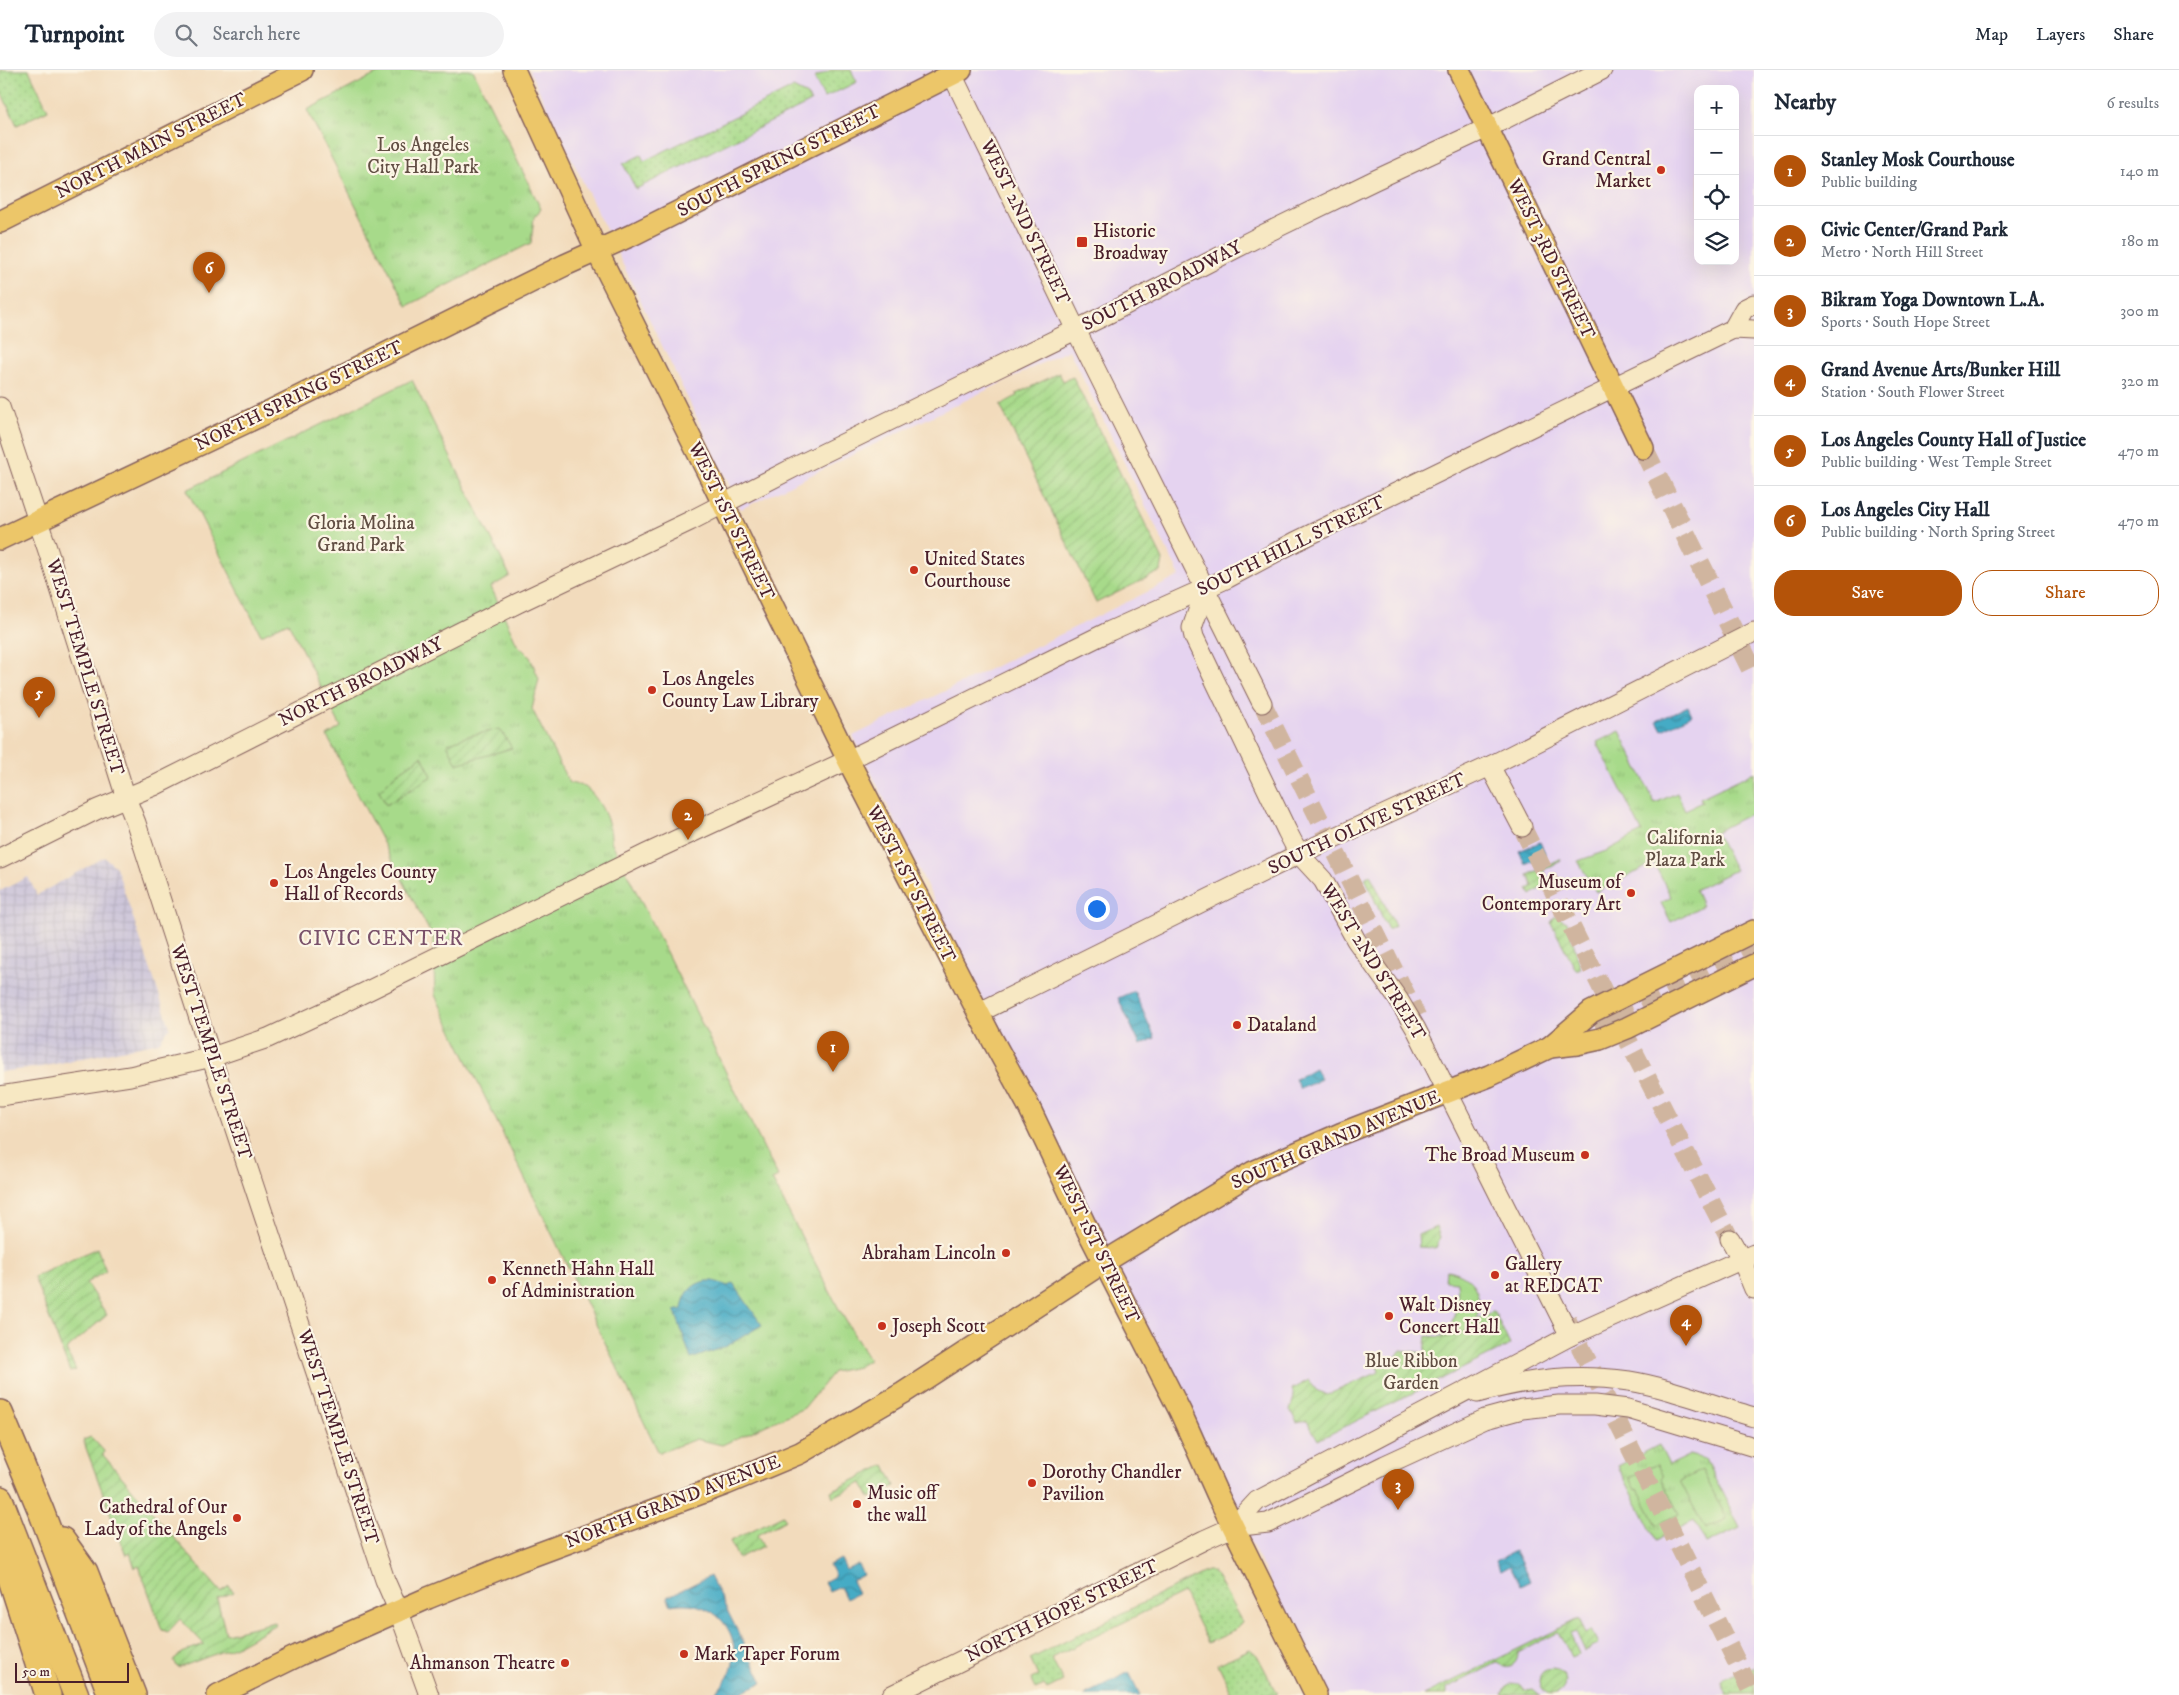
<!DOCTYPE html>
<html lang="en">
<head>
<meta charset="utf-8">
<style>
	body { margin:0; font-family:"IM FELL DW Pica",serif; background:#f2f2f3; color:#1f2937 }
	.controls { position:absolute; right:15px; top:15px; display:grid; overflow:hidden; border-radius:10px; box-shadow:0 5px 20px #0002 }
	.controls button { width:45px; height:45px; display:grid; place-items:center; padding:0; border:0; border-bottom:1px solid #e0e1e3; background:#fff; color:#1f2937; font:25px sans-serif }
	.scale { position:absolute; left:15px; bottom:12px; width:114px; box-sizing:border-box; padding-left:5px; border:2px solid #4a1f2b; border-top:0; font-size:14px; line-height:18px; white-space:nowrap; color:#4a1f2b; -webkit-text-stroke:4px #fcf5e5; paint-order:stroke }
	.you { position:absolute; left:1096px; top:838px; width:18px; height:18px; margin:-12px; border:4px solid #fff; border-radius:50%; background:#1a73e8; box-shadow:0 0 0 8px #1a73e833 }
	.badge { display:grid; place-items:center; width:32px; height:32px; border-radius:50%; background:#b45309; color:#fff; font-size:16px; font-weight:700 }
	.pin { position:absolute; translate:-50% -41px; filter:drop-shadow(0 1px 2px #0008) }
	.pin::after { content:''; position:absolute; top:26px; width:18px; height:15px; background:inherit; clip-path:polygon(0 0,100% 0,50% 100%) }
	.list { margin:0; padding:0; list-style:none }
	h2 { display:flex; justify-content:space-between; align-items:center; height:65px; margin:0; padding:0 20px; font-size:21px }
	h2 small { font-size:16px; font-weight:400; color:#747a83 }
	.list li { display:grid; grid-template-columns:32px 1fr auto; gap:15px; align-items:center; box-sizing:border-box; height:70px; padding:0 20px; border-top:1px solid #e0e1e3 }
	.list b { display:block; font-size:19px; white-space:nowrap }
	.list p { margin:0; font-size:16px; white-space:nowrap; color:#747a83 }
	.list em { font-size:16px; font-style:normal; color:#747a83 }
	.actions { display:flex; gap:10px; padding:15px 20px }
	.actions a { flex:1; padding:11px 0; border:1px solid #b45309; border-radius:20px; text-align:center; font-size:18px; color:#b45309 }
	.actions .main { background:#b45309; color:#fff }
	.icon { flex:none; width:28px; height:28px; fill:none; stroke:currentColor; stroke-width:2; stroke-linecap:round; stroke-linejoin:round }
	.map { position:relative; flex:none; width:1754px; height:1625px; overflow:hidden }
	header { display:flex; align-items:center; gap:30px; box-sizing:border-box; height:70px; padding:0 25px; background:#fff; border-bottom:1px solid #e0e1e3 }
	header strong { font-size:24px }
	nav { display:flex; gap:28px; margin-inline-start:auto; font-size:18px }
	.search { width:350px; height:45px; background:#f2f2f3; display:flex; align-items:center; gap:12px; box-sizing:border-box; padding:0 18px; border-radius:28px; color:#747a83; font-size:19px }
	main { display:flex }
	aside { flex:1; background:#fff }
	.map>svg:first-child { display:block }
	.built { fill:#e5d3f0; fill-rule:evenodd }
	.industrial { fill:url(#industrial-grid) }
	.grass { fill:url(#grass-dots); stroke:#787c5a }
	.park { fill:url(#park-tufts); stroke:#787c5a }
	.garden { fill:url(#garden-furrows); stroke:#787c5a }
	.pitch { fill:#a7da8a; stroke:#787c5a }
	.water { fill:url(#water-waves); stroke:#486578 }
	.lines { fill:none; stroke-linecap:round; stroke-linejoin:round }
	.street-tunnel { stroke:#d0b59f; stroke-width:14; stroke-dasharray:14 7; stroke-linecap:butt }
	.secondary-tunnel { stroke:#d0b59f; stroke-width:19; stroke-dasharray:19 9; stroke-linecap:butt }
	.primary-tunnel { stroke:#d0b59f; stroke-width:21; stroke-dasharray:21 11; stroke-linecap:butt }
	.secondary-casing { stroke:#85615e; stroke-width:21 }
	.primary-casing { stroke:#85615e; stroke-width:24 }
	.highway-casing { stroke:#85615e; stroke-width:28 }
	.secondary { stroke:#f7e8c3; stroke-width:19 }
	.primary { stroke:#ecc669; stroke-width:21 }
	.highway { stroke:#ecc669; stroke-width:25 }
	.poi-dot { fill:#c8321e; stroke:#fcf5e5; stroke-width:2 }
	.labels { text-anchor:middle; dominant-baseline:central; stroke-width:4.5; stroke-linejoin:round; paint-order:stroke }
	.park-label { font-size:19px; fill:#614e43; stroke:#fcf5e5 }
	.street-label { font-size:19px; fill:#4a1f2b; stroke:#fcf5e5 }
	.poi-label { font-size:19px; fill:#4a1f2b; stroke:#fcf5e5; text-anchor:start }
	.quarter-label { font-size:21px; letter-spacing:1px; fill:#7a516a; stroke:#fcf5e5 }
</style>
</head>
<body>
<header>
<strong>Turnpoint</strong>
<div class="search"><svg class="icon" aria-label="search" viewBox="0 0 24 24"><circle cx="10" cy="10" r="6"/><path d="M15 15l6 6"/></svg>Search here</div>
<nav><a>Map</a><a>Layers</a><a>Share</a></nav>
</header>
<main>
<div class="map">
<svg width="1754" height="1625" viewBox="0 0 1754 1625">
	<defs>
		<pattern id="industrial-grid" width="8" height="8" patternUnits="userSpaceOnUse" patternTransform="scale(1.25)"><rect width="8" height="8" fill="#c7c0d8"/><path d="M0 4h8M4 0v8" fill="none" stroke="#aca5ba"/></pattern>
		<pattern id="grass-dots" width="8" height="8" patternUnits="userSpaceOnUse" patternTransform="scale(1.25)"><rect width="8" height="8" fill="#a7da8a"/><path d="M2 2h.1M6 6h.1" fill="none" stroke="#91bb77" stroke-width="1.8" stroke-linecap="round"/></pattern>
		<pattern id="park-tufts" width="24" height="20" patternUnits="userSpaceOnUse" patternTransform="scale(1.25)"><rect width="24" height="20" fill="#a7da8a"/><path d="M3 7l-1-3M5 7V3M7 7l1-3M15 17l-1-3M17 17v-4M19 17l1-3" fill="none" stroke="#91bb77"/></pattern>
		<pattern id="garden-furrows" width="10" height="10" patternUnits="userSpaceOnUse" patternTransform="scale(1.25)"><rect width="10" height="10" fill="#a7da8a"/><path d="M-1 1l2-2M0 10L10 0M9 11l2-2" fill="none" stroke="#91bb77"/></pattern>
		<pattern id="water-waves" width="16" height="10" patternUnits="userSpaceOnUse" patternTransform="scale(1.25)"><rect width="16" height="10" fill="#45abc5"/><path d="M0 5q4-4 8 0t8 0" fill="none" stroke="#3c8ba0"/></pattern>
	</defs>
	<rect width="100%" height="100%" fill="#fcf5e5"/>
	<filter id="ink" filterUnits="userSpaceOnUse"><feTurbulence type="fractalNoise" baseFrequency=".02" numOctaves="2"/><feDisplacementMap in="SourceGraphic" scale="10" xChannelSelector="R" yChannelSelector="G"/><feConvolveMatrix kernelMatrix="1 2 1 2 8 2 1 2 1" color-interpolation-filters="sRGB"/></filter>
	<filter id="wash" filterUnits="userSpaceOnUse"><feTurbulence type="fractalNoise" baseFrequency=".0096" numOctaves="4" result="noise"/><feDisplacementMap in="SourceGraphic" scale="20" xChannelSelector="R" yChannelSelector="G"/><feGaussianBlur stdDeviation="1.12" result="paint"/><feColorMatrix in="noise" values="0 0 0 0 0 0 0 0 0 0 0 0 0 0 0 0 0 1.4 0 .05"/><feComposite in="paint" operator="in"/></filter>
	<g filter="url(#wash)">
		<rect width="100%" height="100%" fill="#f2dbbc"/>
		<path class="built" d="M529 0H1754V1625H1326L853 666 1180 506 1069 280 741 439ZM1698 19H1735V191H1698Z"/>
		<polygon class="industrial" points="104,787 116,797 170,957 159,972 41,997 0,1002 0,821 28,807 37,825"/>
		<g class="grass">
			<polygon points="0,0 29,0 48,40 17,55 0,20"/>
			<polygon points="831,0 851,0 857,12 824,28 814,8"/>
			<polygon points="793,18 807,25 811,32 636,119 623,94 641,85 644,91"/>
			<polygon points="1207,1501 1212,1501 1217,1507 1242,1552 1232,1562 1208,1573 1183,1523 1051,1588 1063,1611 1047,1619 1044,1615 1036,1619 1031,1609 1038,1606 1030,1589"/>
			<polygon points="1250,1579 1257,1585 1278,1625 1233,1625 1218,1594"/>
			<polygon points="1754,1596 1754,1625 1727,1625 1721,1611"/>
		</g>
		<g class="park">
			<polygon points="384,0 473,0 541,139 534,147 531,173 407,236 307,40"/>
			<path d="M412 310 510 506 491 517 517 574 530 587 539 609 532 639 569 713C574 714 580 715 585 717 599 727 612 754 611 771L778 1107 772 1110 839 1239 869 1290 858 1297 833 1302 804 1338 722 1375 696 1369 659 1383 435 925 433 868 327 666 341 657 288 552 261 565 187 420Z"/>
			<polygon points="1620,661 1655,733 1677,723 1685,740 1702,732 1700,728 1754,702 1754,742 1715,762 1735,800 1695,820 1702,836 1671,852 1661,833 1671,827 1654,793 1596,822 1578,791 1606,781 1642,762 1597,672"/>
			<polygon points="1659,1375 1669,1395 1690,1385 1705,1389 1740,1458 1706,1474 1694,1451 1656,1470 1618,1396"/>
		</g>
		<g class="garden">
			<polygon points="1059,303 1063,311 1073,307 1163,490 1161,501 1096,533 1000,335 1017,326 1016,324"/>
			<polygon points="500,659 512,678 457,694 447,674 468,666"/>
			<polygon points="422,686 432,706 386,735 379,721 396,704"/>
			<polygon points="1560,789 1561,791 1543,800 1549,812 1531,825 1528,819 1533,816 1528,805"/>
			<polygon points="1370,804 1395,856 1388,860 1365,808"/>
			<polygon points="1555,846 1567,852 1581,898 1576,900 1551,853"/>
			<polygon points="1436,1157 1440,1167 1437,1177 1434,1178 1419,1177 1418,1165"/>
			<polygon points="97,1178 106,1201 86,1213 107,1245 66,1280 76,1300 70,1302 34,1207"/>
			<polygon points="1494,1241 1510,1275 1318,1370 1307,1351 1297,1353 1290,1340 1294,1327 1292,1319 1309,1310 1316,1320 1327,1325 1379,1302 1375,1290 1386,1293 1393,1291 1401,1280 1425,1283 1427,1266 1447,1267 1473,1253 1476,1249"/>
			<polygon points="91,1367 104,1381 103,1385 221,1522 229,1516 234,1522 217,1529 226,1564 274,1552 276,1554 239,1575 178,1598 174,1591 181,1583 204,1574 180,1549 168,1562 162,1560 139,1496 135,1498 130,1483 126,1485 83,1370"/>
			<polygon points="885,1395 895,1416 870,1428 862,1413 833,1427 831,1421"/>
			<polygon points="783,1445 786,1450 757,1465 763,1476 738,1488 730,1471"/>
			<path d="M1579 1549 1586 1563 1591 1560 1598 1575 1585 1581 1576 1562 1570 1564 1579 1584 1571 1587 1558 1562 1518 1583C1518 1596 1507 1600 1497 1593L1447 1618V1625H1424Z"/>
			<circle cx="1552" cy="1612" r="13"/>
			<polygon points="1511,1614 1520,1615 1524,1620 1533,1619 1540,1625 1502,1625 1504,1619"/>
		</g>
		<g class="pitch">
			<path d="M1446 1200C1493 1205 1488 1269 1443 1267L1442 1255 1451 1256C1456 1241 1459 1228 1457 1212L1445 1211Z"/>
			<polygon points="1657,1394 1663,1407 1661,1408 1679,1444 1657,1455 1638,1419 1636,1420 1630,1408"/>
			<polygon points="1702,1400 1727,1449 1705,1459 1680,1411"/>
		</g>
		<g class="water">
			<polygon points="1688,636 1692,645 1662,660 1657,651"/>
			<polygon points="1540,772 1546,785 1525,794 1519,781"/>
			<polygon points="1134,921 1155,968 1140,975 1118,928"/>
			<polygon points="1315,998 1321,1009 1300,1019 1295,1009"/>
			<path d="M706 1211H714L728 1216 733 1213 762 1255 727 1276 691 1289 675 1241 682 1239C684 1224 691 1214 706 1211Z"/>
			<polygon points="1515,1481 1530,1511 1520,1516 1510,1496 1501,1501 1496,1491"/>
			<polygon points="841,1489 846,1500 858,1494 863,1505 852,1511 858,1523 846,1529 840,1517 829,1522 824,1512 835,1506 829,1495"/>
			<path d="M710 1506 763 1612 736 1625H717L716 1622C756 1584 725 1525 671 1535L667 1527Z"/>
			<polygon points="1129,1602 1140,1625 1084,1625"/>
		</g>
	</g>
	<g filter="url(#ink)">
		<g class="lines">
			<polyline class="street-tunnel" points="1575,963 1615,945"/>
			<g class="secondary-tunnel">
				<polyline points="1262,633 1417,947"/>
				<polyline points="1522,757 1615,945 1730,1169"/>
				<polyline points="1615,945 1754,877"/>
				<polyline points="1567,1250 1753,1625"/>
			</g>
			<polyline class="primary-tunnel" points="1643,378 1754,604"/>
			<defs>
				<g id="secondary">
					<polyline points="950,0 1076,260 1262,633"/>
					<polyline points="1733,259 1744,239 1754,234"/>
					<polyline points="0,337 50,487 126,728 136,753 222,1020 385,1510 399,1542 429,1625"/>
					<polyline points="1206,518 1192,558 1194,567 1287,761 1299,784 1323,810 1356,870 1398,929 1416,959 1570,1266"/>
					<polyline points="1490,696 1522,757"/>
					<polyline points="0,788 98,739 154,716 518,533 690,451 797,396 1102,247 1260,166 1373,111 1487,58 1602,0"/>
					<polyline points="978,943 1299,784 1490,696 1754,562"/>
					<polyline points="0,1026 130,1006 212,987 268,968 339,935 646,784 848,690 1110,561 1228,508 1295,472 1733,259 1754,260"/>
					<polyline points="1730,1169 1742,1190 1754,1219"/>
					<path d="M1477 1323C1530 1309 1574 1303 1629 1311 1668 1317 1716 1336 1754 1347"/>
					<polyline points="1233,1457 1257,1431 1570,1266 1754,1184"/>
					<polyline points="892,1625 1204,1470 1233,1457 1268,1453 1385,1395 1485,1349 1522,1339 1559,1335 1595,1335 1628,1339 1754,1377"/>
				</g>
				<g id="primary">
					<polyline points="514,0 597,181 710,407 848,690 992,969 1028,1035 1089,1163 1180,1341 1219,1428 1316,1625"/>
					<polyline points="1459,0 1643,378"/>
					<polyline points="0,152 302,0"/>
					<polyline points="0,469 268,342 565,195 632,165 961,0"/>
					<polyline points="1550,977 1577,974 1600,969 1627,958 1754,895"/>
					<polyline points="218,1625 299,1585 428,1528 521,1490 726,1414 800,1383 903,1323 1104,1192 1253,1102 1340,1064 1489,1006 1550,977 1591,942 1754,861"/>
				</g>
				<g id="highway">
					<polyline points="0,1343 41,1441 111,1625"/>
					<polyline points="0,1429 76,1625"/>
					<polyline points="0,1465 2,1481 48,1625"/>
					<polyline points="62,1470 85,1502 133,1625"/>
				</g>
			</defs>
			<use href="#secondary" class="secondary-casing"/>
			<use href="#primary" class="primary-casing"/>
			<use href="#highway" class="highway-casing"/>
			<use href="#secondary" class="secondary"/>
			<use href="#primary" class="primary"/>
			<use href="#highway" class="highway"/>
		</g>
	</g>
	<g class="poi-dot">
		<circle cx="1661" cy="100" r="5"/>
		<rect x="1076" y="166" width="12" height="12" rx="2.5"/>
		<circle cx="914" cy="500" r="5"/>
		<circle cx="652" cy="620" r="5"/>
		<circle cx="274" cy="813" r="5"/>
		<circle cx="1631" cy="823" r="5"/>
		<circle cx="1237" cy="955" r="5"/>
		<circle cx="1585" cy="1085" r="5"/>
		<circle cx="1006" cy="1183" r="5"/>
		<circle cx="1495" cy="1205" r="5"/>
		<circle cx="492" cy="1210" r="5"/>
		<circle cx="1389" cy="1246" r="5"/>
		<circle cx="882" cy="1256" r="5"/>
		<circle cx="1032" cy="1413" r="5"/>
		<circle cx="857" cy="1434" r="5"/>
		<circle cx="237" cy="1448" r="5"/>
		<circle cx="684" cy="1584" r="5"/>
		<circle cx="565" cy="1593" r="5"/>
	</g>
	<g class="labels">
		<g class="park-label">
			<text x="423" y="75">Los Angeles<tspan x="423" dy="22">City Hall Park</tspan></text>
			<text x="361" y="453">Gloria Molina<tspan x="361" dy="22">Grand Park</tspan></text>
			<text x="1685" y="768">California<tspan x="1685" dy="22">Plaza Park</tspan></text>
			<text x="1411" y="1291">Blue Ribbon<tspan x="1411" dy="22">Garden</tspan></text>
		</g>
		<g class="street-label">
			<text transform="translate(151 76) rotate(-27)">NORTH MAIN STREET</text>
			<text transform="translate(779 91) rotate(-27)">SOUTH SPRING STREET</text>
			<text transform="translate(1025 152) rotate(64)">WEST 2ND STREET</text>
			<text transform="translate(1551 189) rotate(64)">WEST 3RD STREET</text>
			<text transform="translate(1162 216) rotate(-27)">SOUTH BROADWAY</text>
			<text transform="translate(299 326) rotate(-26)">NORTH SPRING STREET</text>
			<text transform="translate(731 451) rotate(64)">WEST 1ST STREET</text>
			<text transform="translate(1291 476) rotate(-26)">SOUTH HILL STREET</text>
			<text transform="translate(85 597) rotate(73)">WEST TEMPLE STREET</text>
			<text transform="translate(361 612) rotate(-26)">NORTH BROADWAY</text>
			<text transform="translate(1367 754) rotate(-25)">SOUTH OLIVE STREET</text>
			<text transform="translate(911 814) rotate(63)">WEST 1ST STREET</text>
			<text transform="translate(1373 892) rotate(58)">WEST 2ND STREET</text>
			<text transform="translate(211 982) rotate(72)">WEST TEMPLE STREET</text>
			<text transform="translate(1336 1070) rotate(-23)">SOUTH GRAND AVENUE</text>
			<text transform="translate(1096 1174) rotate(64)">WEST 1ST STREET</text>
			<text transform="translate(338 1367) rotate(72)">WEST TEMPLE STREET</text>
			<text transform="translate(673 1432) rotate(-21)">NORTH GRAND AVENUE</text>
			<text transform="translate(1062 1541) rotate(-26)">NORTH HOPE STREET</text>
		</g>
		<g class="poi-label">
			<text x="1651" y="89" text-anchor="end">Grand Central<tspan x="1651" dy="22">Market</tspan></text>
			<text x="1093" y="161">Historic<tspan x="1093" dy="22">Broadway</tspan></text>
			<text x="924" y="489">United States<tspan x="924" dy="22">Courthouse</tspan></text>
			<text x="662" y="609">Los Angeles<tspan x="662" dy="22">County Law Library</tspan></text>
			<text x="284" y="802">Los Angeles County<tspan x="284" dy="22">Hall of Records</tspan></text>
			<text x="1621" y="812" text-anchor="end">Museum of<tspan x="1621" dy="22">Contemporary Art</tspan></text>
			<text x="1247" y="955">Dataland</text>
			<text x="1575" y="1085" text-anchor="end">The Broad Museum</text>
			<text x="996" y="1183" text-anchor="end">Abraham Lincoln</text>
			<text x="1505" y="1194">Gallery<tspan x="1505" dy="22">at REDCAT</tspan></text>
			<text x="502" y="1199">Kenneth Hahn Hall<tspan x="502" dy="22">of Administration</tspan></text>
			<text x="1399" y="1235">Walt Disney<tspan x="1399" dy="22">Concert Hall</tspan></text>
			<text x="892" y="1256">Joseph Scott</text>
			<text x="1042" y="1402">Dorothy Chandler<tspan x="1042" dy="22">Pavilion</tspan></text>
			<text x="867" y="1423">Music off<tspan x="867" dy="22">the wall</tspan></text>
			<text x="227" y="1437" text-anchor="end">Cathedral of Our<tspan x="227" dy="22">Lady of the Angels</tspan></text>
			<text x="694" y="1584">Mark Taper Forum</text>
			<text x="555" y="1593" text-anchor="end">Ahmanson Theatre</text>
		</g>
		<g class="quarter-label">
			<text x="381" y="869">CIVIC CENTER</text>
		</g>
	</g>
</svg>
<div class="controls">
<button>+</button>
<button>−</button>
<button><svg class="icon" aria-label="locate" viewBox="0 0 24 24"><circle cx="12" cy="12" r="6"/><path d="M12 2v4M12 18v4M2 12h4M18 12h4"/></svg></button>
<button><svg class="icon" aria-label="layers" viewBox="0 0 24 24"><path d="M12 4l9 5-9 5-9-5zM3 14l9 5 9-5"/></svg></button>
</div>
<div class="scale">50 m</div>
<div class="you"></div>
<div class="pin badge" style="left:833px;top:1002px">1</div>
<div class="pin badge" style="left:688px;top:770px">2</div>
<div class="pin badge" style="left:1398px;top:1440px">3</div>
<div class="pin badge" style="left:1686px;top:1276px">4</div>
<div class="pin badge" style="left:39px;top:648px">5</div>
<div class="pin badge" style="left:209px;top:223px">6</div>
</div>
<aside>
<h2>Nearby<small>6 results</small></h2>
<ul class="list">
<li><span class="badge">1</span><div><b>Stanley Mosk Courthouse</b><p>Public building</p></div><em>140 m</em></li>
<li><span class="badge">2</span><div><b>Civic Center/Grand Park</b><p>Metro · North Hill Street</p></div><em>180 m</em></li>
<li><span class="badge">3</span><div><b>Bikram Yoga Downtown L.A.</b><p>Sports · South Hope Street</p></div><em>300 m</em></li>
<li><span class="badge">4</span><div><b>Grand Avenue Arts/Bunker Hill</b><p>Station · South Flower Street</p></div><em>320 m</em></li>
<li><span class="badge">5</span><div><b>Los Angeles County Hall of Justice</b><p>Public building · West Temple Street</p></div><em>470 m</em></li>
<li><span class="badge">6</span><div><b>Los Angeles City Hall</b><p>Public building · North Spring Street</p></div><em>470 m</em></li>
</ul>
<div class="actions"><a class="main">Save</a><a>Share</a></div>
</aside>
</main>
</body>
</html>
